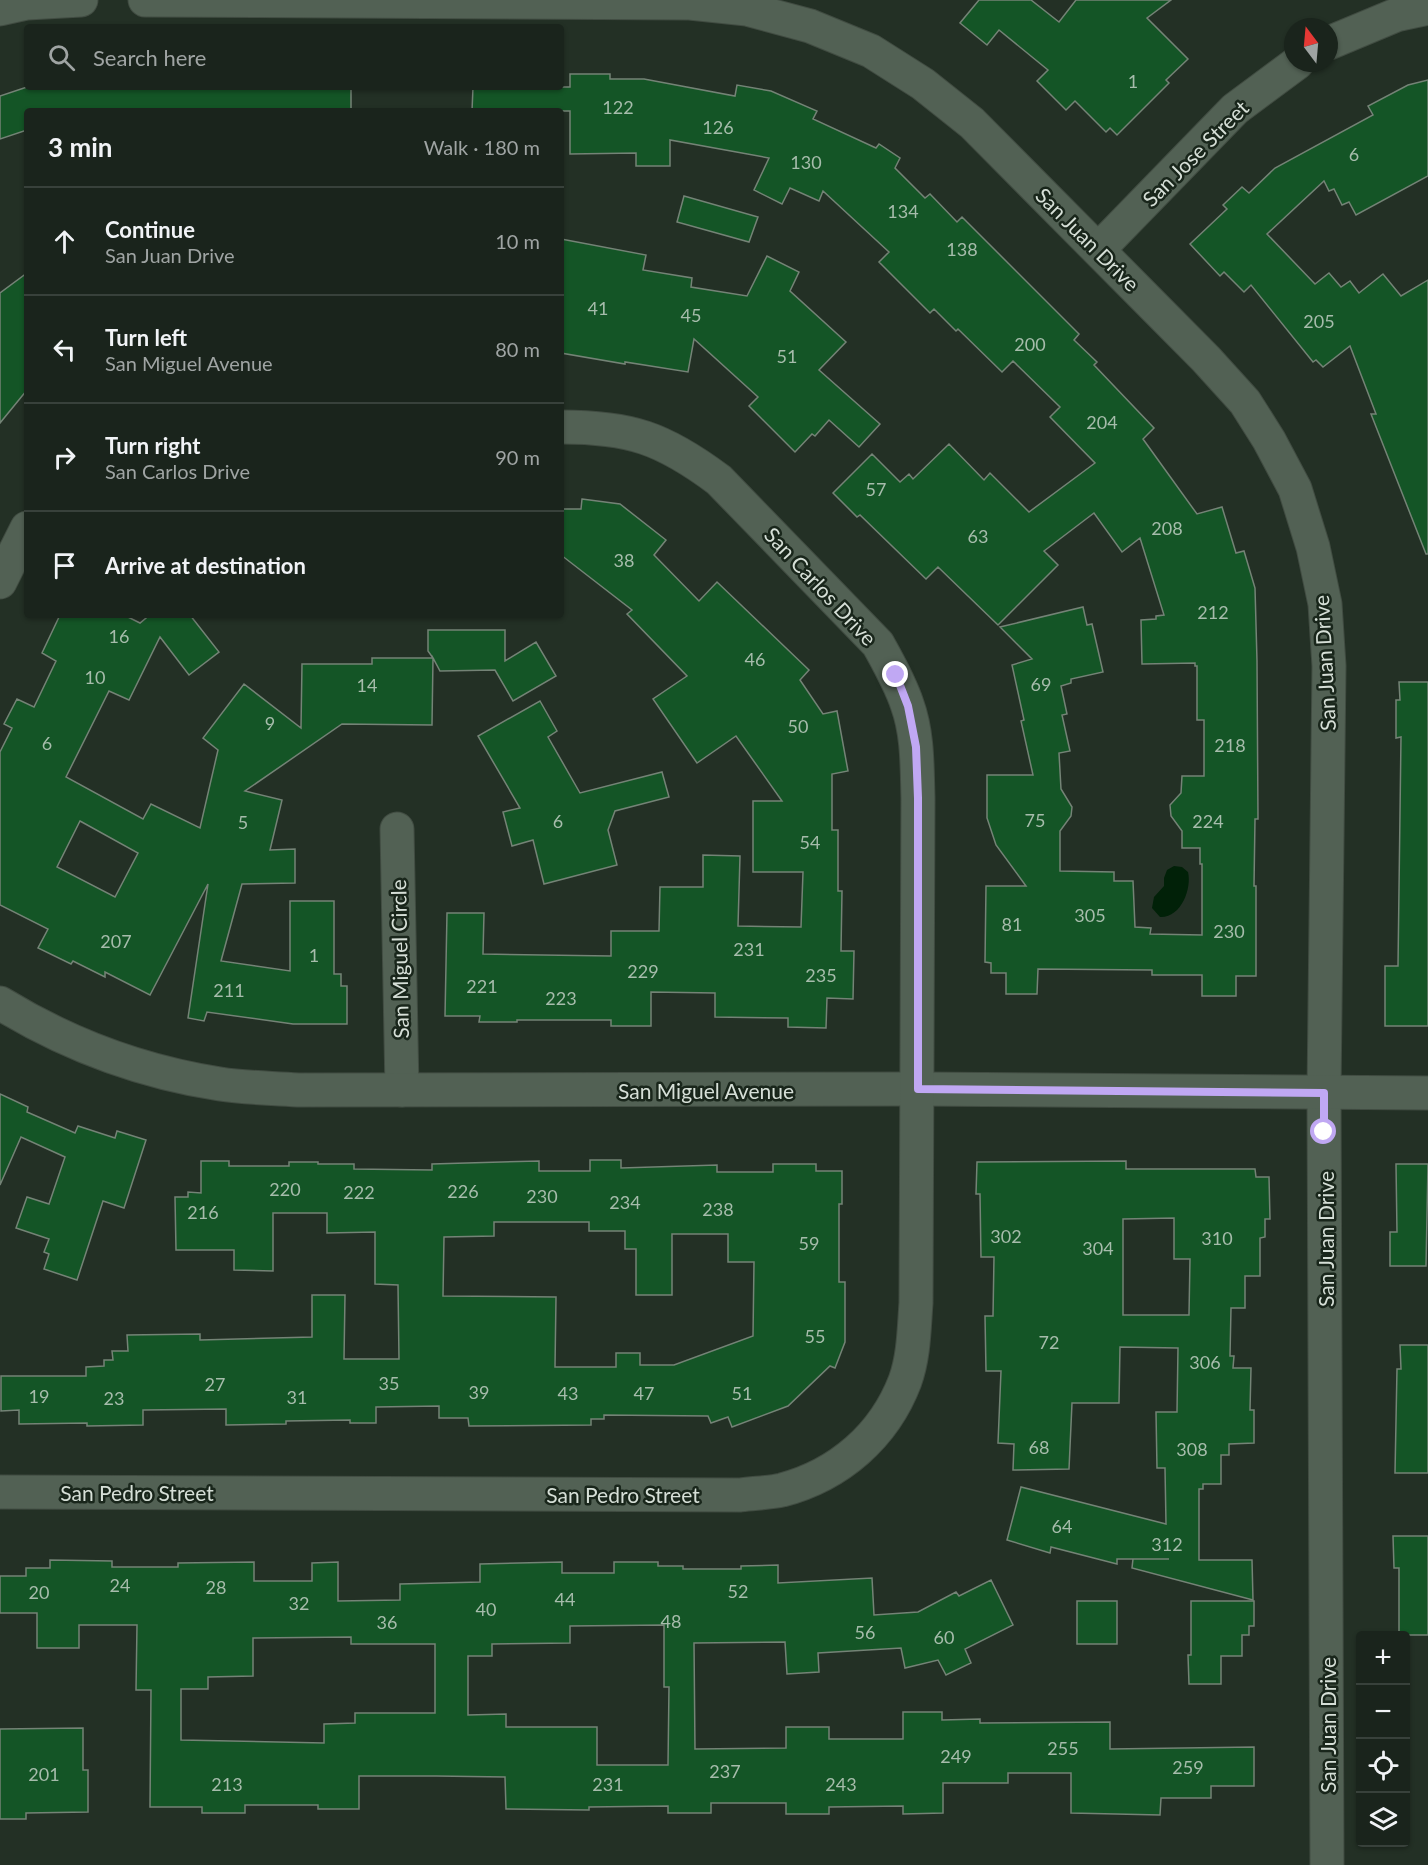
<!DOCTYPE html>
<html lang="en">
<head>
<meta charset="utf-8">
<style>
	body { margin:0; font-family:Lato,sans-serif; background:#232c25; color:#f1f3f6 }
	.controls { position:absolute; right:18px; bottom:18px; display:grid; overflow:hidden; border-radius:6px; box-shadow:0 2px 4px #0004 }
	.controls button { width:54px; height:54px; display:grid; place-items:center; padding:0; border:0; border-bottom:2px solid #38413b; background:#1a241c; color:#f1f3f6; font:30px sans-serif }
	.compass { position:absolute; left:1284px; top:18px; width:54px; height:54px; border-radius:50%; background:#1a241c; box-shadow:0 2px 4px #0004; rotate:344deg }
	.stop { position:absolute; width:18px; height:18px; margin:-14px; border:4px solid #c0a8f3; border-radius:50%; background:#fff }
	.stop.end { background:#c0a8f3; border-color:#fff; box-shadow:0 2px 6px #0008 }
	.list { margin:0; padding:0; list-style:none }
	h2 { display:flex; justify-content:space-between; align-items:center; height:78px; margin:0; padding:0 24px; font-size:26px }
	h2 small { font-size:20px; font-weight:400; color:#9fa4a3 }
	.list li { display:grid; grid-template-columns:39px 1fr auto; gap:18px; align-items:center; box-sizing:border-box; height:108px; padding:0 24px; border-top:2px solid #38413b }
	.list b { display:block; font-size:22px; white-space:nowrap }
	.list p { margin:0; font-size:20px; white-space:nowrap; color:#9fa4a3 }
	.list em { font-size:20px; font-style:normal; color:#9fa4a3 }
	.icon { flex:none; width:33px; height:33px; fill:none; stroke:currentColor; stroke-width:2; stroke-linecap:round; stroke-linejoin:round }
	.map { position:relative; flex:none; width:1428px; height:1865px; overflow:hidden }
	.search { position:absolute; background:#1a241c; box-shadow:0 2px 4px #0004; left:24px; top:24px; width:540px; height:66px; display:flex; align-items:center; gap:15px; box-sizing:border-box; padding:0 21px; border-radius:6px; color:#9fa4a3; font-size:22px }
	.panel { position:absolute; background:#1a241c; box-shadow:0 2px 4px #0004; left:24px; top:108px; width:540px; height:510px; border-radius:6px }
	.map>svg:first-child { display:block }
	.water { fill:#012108 }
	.building { fill:#145526; stroke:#748376; stroke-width:1.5; fill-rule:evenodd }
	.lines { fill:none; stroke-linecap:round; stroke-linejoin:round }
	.minor-casing { stroke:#414c42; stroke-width:35 }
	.minor { stroke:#526154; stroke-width:33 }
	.route { stroke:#c0a8f3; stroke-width:8 }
	.labels { text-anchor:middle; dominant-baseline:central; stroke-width:5; stroke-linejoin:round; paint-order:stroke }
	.number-label { font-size:18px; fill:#a6bcab }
	.street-label { font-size:21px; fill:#d6dfd7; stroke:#19261b }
</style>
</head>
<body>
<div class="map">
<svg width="1428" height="1865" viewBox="0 0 1428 1865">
	<rect width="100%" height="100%" fill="#233025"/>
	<path class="water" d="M1174 866 1182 867 1188 872C1192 889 1181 918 1160 917L1152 908 1154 897 1164 886V878L1167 870Z"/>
	<g class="building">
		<polygon points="979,0 1031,0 1059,22 1076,0 1171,0 1147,18 1188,59 1166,80 1169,83 1117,135 1110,128 1106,132 1075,101 1066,110 1037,81 1048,70 999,30 987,45 960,23"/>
		<polygon points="570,74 610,74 610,79 644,79 735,96 737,85 771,91 817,111 813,119 876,148 879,144 900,158 895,168 925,198 930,194 957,222 962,217 1079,334 1074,340 1097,362 1094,365 1154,428 1143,439 1197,514 1222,507 1236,553 1244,551 1255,588 1257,661 1258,819 1255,819 1254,886 1256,886 1256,976 1236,976 1236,996 1202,996 1202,975 1152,975 1152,970 1038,969 1037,994 1006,994 1006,973 991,973 991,963 985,962 986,886 1026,886 996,845 987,818 987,775 1033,775 1021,721 1024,720 1012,665 1032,659 1000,627 1083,607 1087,625 1092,624 1103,672 1071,679 1071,683 1061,686 1067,714 1062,715 1070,751 1059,753 1061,789 1072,807 1071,816 1060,831 1060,871 1114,872 1114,881 1133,881 1135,927 1151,928 1150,934 1202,935 1202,864 1200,864 1200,848 1182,848 1182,831 1171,816 1170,805 1181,793 1182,776 1204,776 1204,720 1197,720 1197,666 1195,666 1195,663 1142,664 1141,620 1156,619 1156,616 1164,615 1140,538 1122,552 1094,513 1044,551 1058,565 998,625 938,567 926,579 860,515 857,517 833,493 872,454 900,482 909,474 913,479 949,444 984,480 990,473 1029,512 1095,463 1050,417 1060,407 1013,361 1002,372 958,329 956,331 934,309 930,313 879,262 889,252 823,191 819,201 790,188 782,204 754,190 769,158 670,140 670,166 636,166 636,153 570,154 570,111 472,111 473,87 570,87"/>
		<polygon points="1428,80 1428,176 1356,215 1349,202 1342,205 1334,189 1329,191 1324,181 1267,234 1315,284 1329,273 1341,287 1350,281 1359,293 1383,274 1401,296 1428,280 1428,554 1426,554 1371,414 1376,414 1350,346 1323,367 1316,360 1313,362 1251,285 1244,292 1224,272 1220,276 1190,244 1227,209 1223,205 1242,187 1249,193 1275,168 1373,115 1368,106 1408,85"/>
		<polygon points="27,87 351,87 351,111 27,111 27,130 0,139 0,96"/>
		<polygon points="684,196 758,217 749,242 677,222"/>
		<polygon points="561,239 646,255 643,270 692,278 691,287 747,296 767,256 799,272 790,291 846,342 819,370 880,424 859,447 829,420 815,436 812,434 795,452 749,406 758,397 694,339 688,372 625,362 625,364 561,353"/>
		<polygon points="27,273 27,390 0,423 0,293"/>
		<polygon points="582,499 620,504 666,540 654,555 699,601 717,582 809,670 800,680 823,714 837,711 848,771 832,774 832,830 838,830 838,891 842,891 841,951 854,951 853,999 827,998 826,1028 788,1027 788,1018 715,1017 715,993 651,992 651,1026 611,1026 611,1020 517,1020 517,1022 479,1022 480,1016 445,1016 447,913 484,913 483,954 611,956 611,931 659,931 660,887 703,887 703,855 740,856 738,926 801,927 803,872 753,872 753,801 782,801 736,736 697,763 653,699 687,676 627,614 632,610 561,555 561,509 581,509"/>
		<path d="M60 615H124L140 623 146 618 144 615H190L219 652 189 675 160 637 129 700 109 691 66 777 143 819 151 804 200 828 218 750 203 738 244 684 301 728 302 664H372V658H433L428 651V630H505V661L536 642 556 676 513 701 495 670 440 671 433 658 432 725 342 724 245 791 282 800 270 850 295 849V883L242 884 221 961 290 971V901H334V974H341V986H347V1024H293L207 1012 204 1021 188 1018 208 884 150 995 105 972V977L73 961 71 964 38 948 48 929 0 905V752L12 728 4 724 17 699 34 707 56 661 42 653ZM80 821 138 853 115 897 57 867Z"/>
		<polygon points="1399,682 1428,682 1428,1026 1385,1026 1385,966 1398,966 1401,737 1396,738 1396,700 1400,700"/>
		<polygon points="540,701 557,731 548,737 580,793 662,772 669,797 615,811 608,830 617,865 544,884 533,840 512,846 503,812 520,808 478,736"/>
		<polygon points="0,1094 28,1107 27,1112 75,1133 78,1126 115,1138 117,1131 146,1140 124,1208 103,1201 77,1280 44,1269 49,1254 44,1252 49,1239 16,1228 27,1197 49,1204 65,1157 21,1137 0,1185"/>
		<path d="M590 1160H621V1168L717 1165V1172H773V1164H816V1171H842V1204H839V1282H845V1342L835 1368 830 1366 788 1406 732 1427 728 1417 711 1423 708 1416 604 1415V1419H591V1425L469 1426 468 1418H439V1406L376 1407V1423H350V1420L286 1421V1424L226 1425V1409L143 1410V1425L87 1426V1423L19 1424V1410L1 1411V1376H86V1367L104 1366V1360H113L112 1351H128L127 1335 200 1334V1340L312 1337V1295H345L344 1359H399L398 1285 375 1284V1232L327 1233V1213H273V1271L234 1270V1250H176L175 1197H188V1192L201 1193V1161H229V1166H289V1162H318V1164H354V1169L432 1170V1164L539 1161V1171H590ZM494 1222H589V1231H625V1249H636V1295H672V1234H728V1262H754L753 1336 674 1365H640V1353H616V1367H555L556 1297 443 1296 444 1237 494 1236Z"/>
		<path d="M1126 1161V1169H1255L1256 1177H1269L1270 1219H1265V1237L1260 1238V1276H1245V1308H1231L1230 1356H1234L1233 1368H1251L1250 1410H1254V1443L1229 1444V1455H1221V1484H1203V1489H1199V1560H1252L1253 1600 1132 1568 1133 1559H1169H1117V1564L1051 1547 1050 1553 1007 1540 1021 1487 1166 1524 1165 1468H1157L1156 1412H1177L1178 1348 1120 1347 1119 1403H1072L1069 1469 1013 1470 1014 1444 998 1443 1001 1371H986L985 1316H993L994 1257H981L980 1194H976L977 1162ZM1174 1218V1259H1190L1189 1315H1123V1219Z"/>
		<polygon points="1396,1164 1428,1164 1426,1266 1390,1266 1390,1232 1397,1232"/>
		<polygon points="1400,1345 1428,1345 1428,1473 1395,1473 1397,1369 1401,1369"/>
		<polygon points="1393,1536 1428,1536 1428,1635 1399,1635 1399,1568 1394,1568"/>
		<path d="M50 1560 112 1561V1567H178V1563L254 1562V1581H312V1563L338 1562V1601L400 1600V1584L480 1582V1564L562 1562V1573H614V1562H658V1566H683V1569H741V1566L778 1565V1583L872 1578 874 1615 918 1612 956 1592 959 1596 991 1580 1013 1625 965 1649 971 1663 946 1675 938 1660 905 1668 901 1648 818 1653 819 1672 787 1674 785 1642 694 1643 695 1749 786 1748V1727H829V1739H903V1712H942V1720L980 1719V1723L1110 1722V1749L1254 1747V1786H1211V1798H1161L1160 1815 1071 1813V1773H1008V1783H943V1813L903 1814V1806L829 1807V1814H786V1803H711V1813H668V1806L589 1807V1810L506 1809 505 1777 436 1776H359V1809H318V1805H245V1813H202V1807H150L151 1690H136L137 1625H79V1648H37V1613H0V1576H26V1568H50ZM664 1625V1687H669L668 1765H597V1727H506V1714L468 1715V1656H492V1644L570 1643V1626ZM351 1637V1644H435V1713H355V1723L324 1724V1743L181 1740V1689H208V1677L253 1676V1638Z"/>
		<rect x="1077" y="1601" width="40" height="43"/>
		<polygon points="1191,1601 1254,1601 1254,1626 1249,1626 1249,1635 1242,1635 1242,1656 1221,1656 1221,1684 1189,1684 1188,1655 1191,1655"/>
		<polygon points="83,1728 83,1770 88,1770 88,1812 26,1813 26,1819 0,1819 0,1729"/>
	</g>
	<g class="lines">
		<defs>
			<g id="minor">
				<polyline points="145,0 690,3 747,9 810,26 871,51 923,84 972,123 1206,359 1245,402 1269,440 1295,489 1313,547 1325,604 1329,666 1324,1093 1327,1865"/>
				<polyline points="0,9 27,3 81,0"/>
				<polyline points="1329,43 1396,15 1428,8"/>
				<polyline points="1099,249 1235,109 1297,63"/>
				<polyline points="0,582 27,528"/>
				<polyline points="397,829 402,1090"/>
				<path d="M0 1003C67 1044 142 1072 220 1084 245 1088 272 1088 298 1090L918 1089 1428 1093"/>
				<path d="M0 1492 740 1495C754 1493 769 1493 782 1490 839 1475 884 1436 905 1381 914 1356 914 1329 916 1303L918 798C917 767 918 734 907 704 900 683 889 664 878 644L719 480C663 438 630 427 561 427"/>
			</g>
		</defs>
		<use href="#minor" class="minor-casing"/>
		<use href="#minor" class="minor"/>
	</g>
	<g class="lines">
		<polyline class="route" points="896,675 908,706 916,747 918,798 918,1089 1324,1093 1324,1132"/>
	</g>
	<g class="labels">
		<g class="number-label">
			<text x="1133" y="81">1</text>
			<text x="618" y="107">122</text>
			<text x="718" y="127">126</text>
			<text x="1354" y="154">6</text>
			<text x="806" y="162">130</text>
			<text x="903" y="211">134</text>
			<text x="962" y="249">138</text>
			<text x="598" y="308">41</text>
			<text x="691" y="315">45</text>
			<text x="1319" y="321">205</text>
			<text x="1030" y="344">200</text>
			<text x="787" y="356">51</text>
			<text x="1102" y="422">204</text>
			<text x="876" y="489">57</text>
			<text x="1167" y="528">208</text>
			<text x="978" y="536">63</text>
			<text x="624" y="560">38</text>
			<text x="1213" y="612">212</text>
			<text x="119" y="636">16</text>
			<text x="755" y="659">46</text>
			<text x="95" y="677">10</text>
			<text x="1041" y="684">69</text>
			<text x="367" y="685">14</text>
			<text x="270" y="723">9</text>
			<text x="798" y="726">50</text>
			<text x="47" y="743">6</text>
			<text x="1230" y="745">218</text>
			<text x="1035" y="820">75</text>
			<text x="558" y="821">6</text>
			<text x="1208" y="821">224</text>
			<text x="243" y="822">5</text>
			<text x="810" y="842">54</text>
			<text x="1090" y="915">305</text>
			<text x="1012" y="924">81</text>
			<text x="1229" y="931">230</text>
			<text x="116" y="941">207</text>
			<text x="749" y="949">231</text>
			<text x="314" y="955">1</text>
			<text x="643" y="971">229</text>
			<text x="821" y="975">235</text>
			<text x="482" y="986">221</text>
			<text x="229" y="990">211</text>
			<text x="561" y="998">223</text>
			<text x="285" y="1189">220</text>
			<text x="463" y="1191">226</text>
			<text x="359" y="1192">222</text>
			<text x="542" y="1196">230</text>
			<text x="625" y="1202">234</text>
			<text x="718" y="1209">238</text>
			<text x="203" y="1212">216</text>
			<text x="1006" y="1236">302</text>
			<text x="1217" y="1238">310</text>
			<text x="809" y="1243">59</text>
			<text x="1098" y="1248">304</text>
			<text x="815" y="1336">55</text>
			<text x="1049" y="1342">72</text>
			<text x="1205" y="1362">306</text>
			<text x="389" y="1383">35</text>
			<text x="215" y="1384">27</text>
			<text x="479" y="1392">39</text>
			<text x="568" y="1393">43</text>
			<text x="644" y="1393">47</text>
			<text x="742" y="1393">51</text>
			<text x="39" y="1396">19</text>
			<text x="297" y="1397">31</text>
			<text x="114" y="1398">23</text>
			<text x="1039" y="1447">68</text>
			<text x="1192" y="1449">308</text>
			<text x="1062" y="1526">64</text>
			<text x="1167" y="1544">312</text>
			<text x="120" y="1585">24</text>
			<text x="216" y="1587">28</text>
			<text x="738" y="1591">52</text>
			<text x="39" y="1592">20</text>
			<text x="565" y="1599">44</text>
			<text x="299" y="1603">32</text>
			<text x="486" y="1609">40</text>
			<text x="671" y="1621">48</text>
			<text x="387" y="1622">36</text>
			<text x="865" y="1632">56</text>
			<text x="944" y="1637">60</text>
			<text x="1063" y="1748">255</text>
			<text x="956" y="1756">249</text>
			<text x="1188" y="1767">259</text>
			<text x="725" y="1771">237</text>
			<text x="44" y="1774">201</text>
			<text x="227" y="1784">213</text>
			<text x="608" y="1784">231</text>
			<text x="841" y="1784">243</text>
		</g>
		<g class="street-label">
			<text transform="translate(1195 153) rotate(-45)">San Jose Street</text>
			<text transform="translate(1088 239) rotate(45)">San Juan Drive</text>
			<text transform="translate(821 586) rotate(47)">San Carlos Drive</text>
			<text transform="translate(1324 663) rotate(-93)">San Juan Drive</text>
			<text transform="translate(399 959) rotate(-91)">San Miguel Circle</text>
			<text x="706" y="1090">San Miguel Avenue</text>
			<text transform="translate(1325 1239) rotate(-90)">San Juan Drive</text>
			<text x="137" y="1492">San Pedro Street</text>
			<text x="623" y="1494">San Pedro Street</text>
			<text transform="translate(1327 1725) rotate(-90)">San Juan Drive</text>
		</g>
	</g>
</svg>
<div class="controls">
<button>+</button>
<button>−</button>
<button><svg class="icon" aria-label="locate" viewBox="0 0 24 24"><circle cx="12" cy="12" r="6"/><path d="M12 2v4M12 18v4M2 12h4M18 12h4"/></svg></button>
<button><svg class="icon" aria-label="layers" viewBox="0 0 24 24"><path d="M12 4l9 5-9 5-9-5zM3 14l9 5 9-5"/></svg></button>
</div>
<svg class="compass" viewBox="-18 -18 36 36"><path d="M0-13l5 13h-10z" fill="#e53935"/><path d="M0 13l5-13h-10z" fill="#9fa4a3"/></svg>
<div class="stop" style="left:1324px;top:1132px"></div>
<div class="stop end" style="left:896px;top:675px"></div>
<div class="search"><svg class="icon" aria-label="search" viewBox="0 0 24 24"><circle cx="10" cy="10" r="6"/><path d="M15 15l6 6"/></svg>Search here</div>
<section class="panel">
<h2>3 min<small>Walk · 180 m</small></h2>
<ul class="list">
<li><svg class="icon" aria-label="ahead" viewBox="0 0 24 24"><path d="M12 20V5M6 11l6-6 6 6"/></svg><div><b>Continue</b><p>San Juan Drive</p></div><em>10 m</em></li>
<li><svg class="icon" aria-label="left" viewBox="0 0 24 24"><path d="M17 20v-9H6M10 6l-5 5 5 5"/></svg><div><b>Turn left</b><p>San Miguel Avenue</p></div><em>80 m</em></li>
<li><svg class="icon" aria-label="right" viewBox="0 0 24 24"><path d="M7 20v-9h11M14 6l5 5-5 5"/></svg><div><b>Turn right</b><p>San Carlos Drive</p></div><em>90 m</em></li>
<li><svg class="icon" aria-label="arrive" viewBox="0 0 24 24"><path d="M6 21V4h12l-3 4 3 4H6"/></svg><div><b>Arrive at destination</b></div></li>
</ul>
</section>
</div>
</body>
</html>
